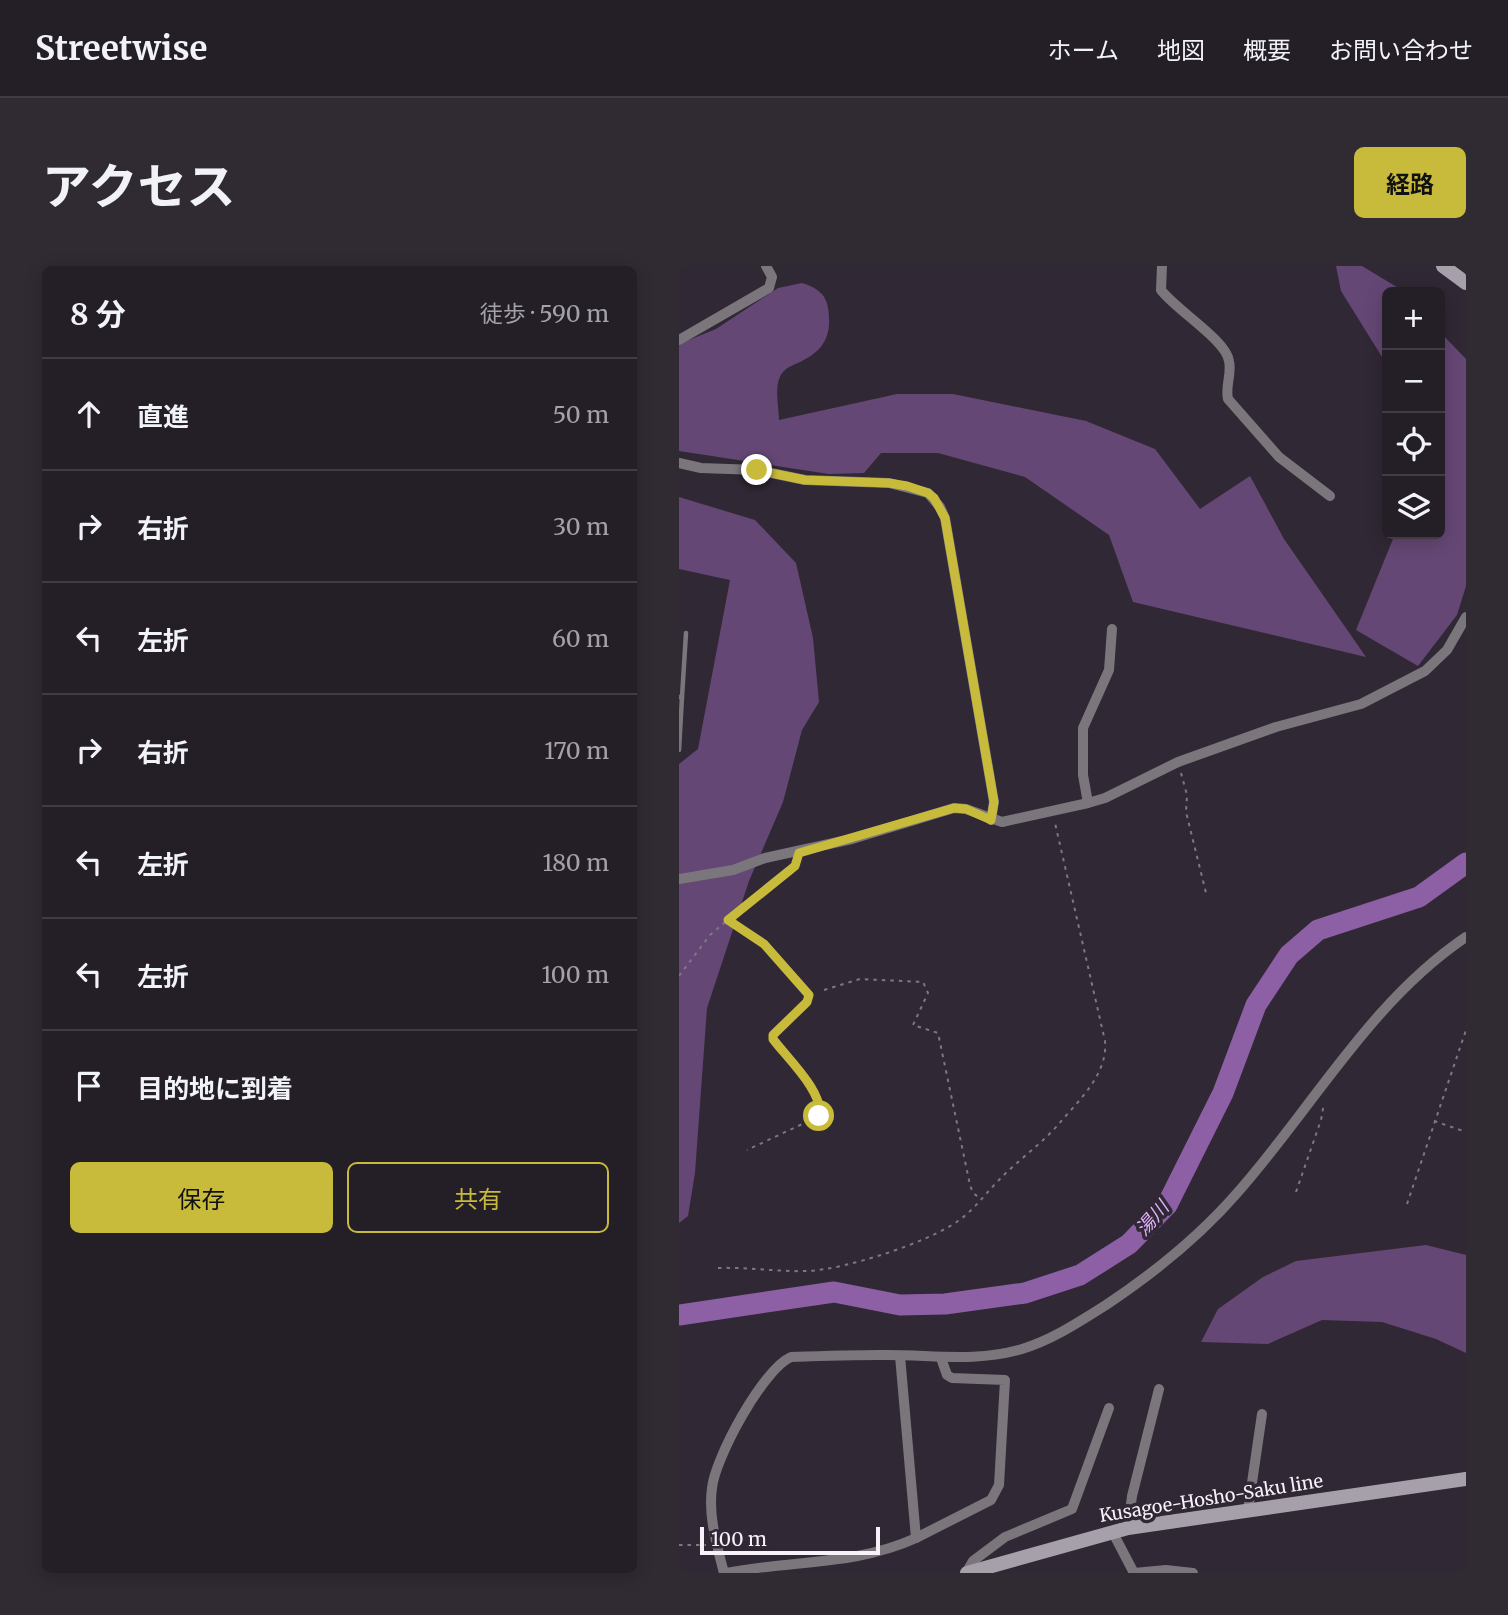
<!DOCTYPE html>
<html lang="ja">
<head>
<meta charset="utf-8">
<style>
	body { margin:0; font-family:Merriweather,"Noto Sans JP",serif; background:#302b33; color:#f1f3f6 }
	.controls { position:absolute; right:21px; top:21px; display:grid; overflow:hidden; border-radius:10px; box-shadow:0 4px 18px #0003 }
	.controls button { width:63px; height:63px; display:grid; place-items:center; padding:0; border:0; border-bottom:2px solid #413c44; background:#241e27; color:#f1f3f6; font:35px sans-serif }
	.scale { position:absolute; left:21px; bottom:18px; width:180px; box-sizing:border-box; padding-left:7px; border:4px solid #f7f2fa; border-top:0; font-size:19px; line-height:24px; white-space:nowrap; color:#f7f2fa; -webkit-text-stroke:5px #302834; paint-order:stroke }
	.stop { position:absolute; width:21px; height:21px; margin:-16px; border:5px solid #c8bb3b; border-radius:50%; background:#fff }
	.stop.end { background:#c8bb3b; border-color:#fff; box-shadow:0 2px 7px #0008 }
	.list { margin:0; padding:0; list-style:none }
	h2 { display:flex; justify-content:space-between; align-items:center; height:91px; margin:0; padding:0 28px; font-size:30px }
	h2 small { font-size:23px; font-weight:400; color:#a3a2a7 }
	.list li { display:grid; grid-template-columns:46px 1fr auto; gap:21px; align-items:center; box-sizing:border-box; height:112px; padding:0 28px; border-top:2px solid #413c44 }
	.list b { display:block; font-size:26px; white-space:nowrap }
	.list em { font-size:23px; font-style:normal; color:#a3a2a7 }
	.actions { display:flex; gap:14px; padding:21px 28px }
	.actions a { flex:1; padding:16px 0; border:2px solid #c8bb3b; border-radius:10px; text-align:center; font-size:24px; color:#c8bb3b }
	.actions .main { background:#c8bb3b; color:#111 }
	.icon { flex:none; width:38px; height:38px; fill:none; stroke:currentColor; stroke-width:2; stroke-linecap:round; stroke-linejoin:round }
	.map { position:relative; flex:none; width:787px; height:1307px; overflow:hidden; border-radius:10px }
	header { display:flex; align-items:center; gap:42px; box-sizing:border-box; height:98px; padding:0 35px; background:#241e27; border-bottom:2px solid #413c44 }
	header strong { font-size:33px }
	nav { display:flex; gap:38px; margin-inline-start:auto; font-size:24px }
	.intro { display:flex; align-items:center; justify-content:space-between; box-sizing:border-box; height:168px; padding:0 42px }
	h1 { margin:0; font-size:49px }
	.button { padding:18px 32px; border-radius:10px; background:#c8bb3b; color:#111; font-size:24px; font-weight:700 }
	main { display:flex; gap:42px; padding:0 42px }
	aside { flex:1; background:#241e27; border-radius:10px; box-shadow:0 4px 18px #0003 }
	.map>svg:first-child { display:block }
	.green { fill:#654775 }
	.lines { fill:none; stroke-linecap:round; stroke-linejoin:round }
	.river { stroke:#8d5fa5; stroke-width:21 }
	.path { stroke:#7e7781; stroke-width:2; stroke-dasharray:3.5 5; stroke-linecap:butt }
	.lane { stroke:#7a767c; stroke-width:4.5 }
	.street { stroke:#7a767c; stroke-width:10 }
	.secondary { stroke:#a6a0aa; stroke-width:14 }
	.route { stroke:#c8bb3b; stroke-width:9 }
	.labels { text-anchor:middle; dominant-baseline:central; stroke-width:7; stroke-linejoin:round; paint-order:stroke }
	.street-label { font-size:18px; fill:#f7f2fa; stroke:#302834 }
	.water-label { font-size:19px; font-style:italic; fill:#e1affc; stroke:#302834 }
</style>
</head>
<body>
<header>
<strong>Streetwise</strong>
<nav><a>ホーム</a><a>地図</a><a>概要</a><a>お問い合わせ</a></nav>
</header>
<div class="intro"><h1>アクセス</h1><a class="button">経路</a></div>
<main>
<aside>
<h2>8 分<small>徒歩 · 590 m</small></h2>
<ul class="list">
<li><svg class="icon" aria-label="ahead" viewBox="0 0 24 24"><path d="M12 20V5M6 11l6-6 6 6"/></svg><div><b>直進</b></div><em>50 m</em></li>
<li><svg class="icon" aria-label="right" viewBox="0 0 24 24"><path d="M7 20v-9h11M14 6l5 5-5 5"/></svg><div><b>右折</b></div><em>30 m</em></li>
<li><svg class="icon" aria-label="left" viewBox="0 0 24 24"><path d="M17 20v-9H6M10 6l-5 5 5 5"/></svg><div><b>左折</b></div><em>60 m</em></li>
<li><svg class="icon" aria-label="right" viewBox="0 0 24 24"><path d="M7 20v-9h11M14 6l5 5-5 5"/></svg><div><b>右折</b></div><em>170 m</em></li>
<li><svg class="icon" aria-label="left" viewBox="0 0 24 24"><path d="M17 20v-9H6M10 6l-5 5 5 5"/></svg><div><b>左折</b></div><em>180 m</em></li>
<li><svg class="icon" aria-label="left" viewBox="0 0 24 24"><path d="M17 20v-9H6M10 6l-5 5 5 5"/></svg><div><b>左折</b></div><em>100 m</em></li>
<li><svg class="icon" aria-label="arrive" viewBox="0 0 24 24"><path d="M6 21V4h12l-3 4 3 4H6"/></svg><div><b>目的地に到着</b></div></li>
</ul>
<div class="actions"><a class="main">保存</a><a>共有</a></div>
</aside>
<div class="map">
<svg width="787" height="1307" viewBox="0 0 787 1307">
	<rect width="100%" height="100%" fill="#302834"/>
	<g class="green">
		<polygon points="657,0 683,0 726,26 708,26 708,99 662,25"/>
		<path d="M123 17C136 21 147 27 149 42 153 67 147 83 123 95 117 98 108 101 104 106 94 117 100 141 100 154L218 128H274L407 155 476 183 521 243 571 210 605 273 687 391 454 336 430 269 346 211 259 187H202L185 207 150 208 0 185V78L37 63 99 22Z"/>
		<polygon points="761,66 787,93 787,320 778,349 739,400 677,364 716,268 761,268"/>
		<polygon points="0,231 76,254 117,297 134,372 140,436 123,464 104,536 70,615 28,742 16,907 9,950 0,957 0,498 19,483 51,314 0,303"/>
		<polygon points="747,979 787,989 787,1087 757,1073 703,1056 643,1054 589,1078 522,1076 539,1043 584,1011 617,995"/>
	</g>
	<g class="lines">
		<polyline class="river" points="0,1049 155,1026 221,1039 266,1038 346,1027 401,1009 450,978 488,939 544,827 577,739 610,689 639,664 740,631 787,597"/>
		<g class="path">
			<polyline points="502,507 508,529 507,546 528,631"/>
			<polyline points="49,654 85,678 130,729 128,736 94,769 94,773 133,823 141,846 134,853 68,884"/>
			<polyline points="0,710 31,669 117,597"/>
			<polyline points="145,724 181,713 244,716 249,727 234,759 259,767 291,919 294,927 302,933"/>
			<polyline points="755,855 787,866"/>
			<polyline points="617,926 642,854 645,837"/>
			<polyline points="728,938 787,764"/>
			<path d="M39 1002C69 1001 99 1006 129 1005 167 1003 248 977 279 955 295 944 306 928 320 914 338 895 360 880 378 860 399 835 429 809 426 775L376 557"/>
			<polyline points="0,1279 27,1279"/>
		</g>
		<g class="lane">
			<polyline points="0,431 3,431 7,367"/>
			<polyline points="0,484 3,431"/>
		</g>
		<g class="street">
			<path d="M483 0 482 24C497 44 547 74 550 95 553 108 546 120 549 133L600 191 651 230"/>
			<polyline points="0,74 90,22 93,11 87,0"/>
			<polyline points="0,197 22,202 78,204 126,214 210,217 249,227 261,241 266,252 315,536 312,554"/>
			<polyline points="409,537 404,509 404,462 430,404 433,363"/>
			<polyline points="0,613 54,604 86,592 173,573 275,542 287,543 323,556 409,537 426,532 499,496 597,461 682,438 746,405 768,384 787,351"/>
			<polyline points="569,1244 583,1148"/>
			<polyline points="449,1262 453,1230 480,1123"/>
			<polyline points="433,1265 455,1307"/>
			<polyline points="237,1272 312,1234 320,1219 326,1114 273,1112 268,1109 262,1092"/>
			<path d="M45 1307C38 1280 29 1250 33 1222 36 1192 84 1103 112 1091 141 1090 172 1089 201 1089 250 1088 295 1097 343 1083 373 1074 400 1056 427 1039 475 1007 521 970 559 926 634 841 691 736 787 671"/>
			<path d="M47 1307C111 1294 176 1300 237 1272L221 1090"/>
			<polyline points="287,1307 294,1295 326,1271 393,1243 430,1142"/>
			<polyline points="455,1307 487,1304 514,1307"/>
		</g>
		<g class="secondary">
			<polyline points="764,0 787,17"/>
			<polyline points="288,1307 449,1262 787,1213"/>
		</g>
	</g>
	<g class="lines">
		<path class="route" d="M78 204 126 214 210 217 228 220 249 227 255 232 266 252 315 536 312 554 287 543 275 542 120 587 116 600 49 654 85 678 130 729 128 736 94 769V773C107 791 146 827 140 850"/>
	</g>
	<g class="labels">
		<g class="street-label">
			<text transform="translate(532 1232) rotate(-9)">Kusagoe-Hosho-Saku line</text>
		</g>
		<g class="water-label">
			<text transform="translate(473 952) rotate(-49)">湯川</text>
		</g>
	</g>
</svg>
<div class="controls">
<button>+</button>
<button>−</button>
<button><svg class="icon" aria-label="locate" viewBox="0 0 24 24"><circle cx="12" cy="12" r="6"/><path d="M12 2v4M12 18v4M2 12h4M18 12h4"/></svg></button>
<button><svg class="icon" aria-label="layers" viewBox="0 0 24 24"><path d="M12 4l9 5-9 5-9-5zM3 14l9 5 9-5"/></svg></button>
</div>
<div class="scale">100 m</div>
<div class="stop" style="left:140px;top:850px"></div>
<div class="stop end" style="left:78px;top:204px"></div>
</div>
</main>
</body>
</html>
